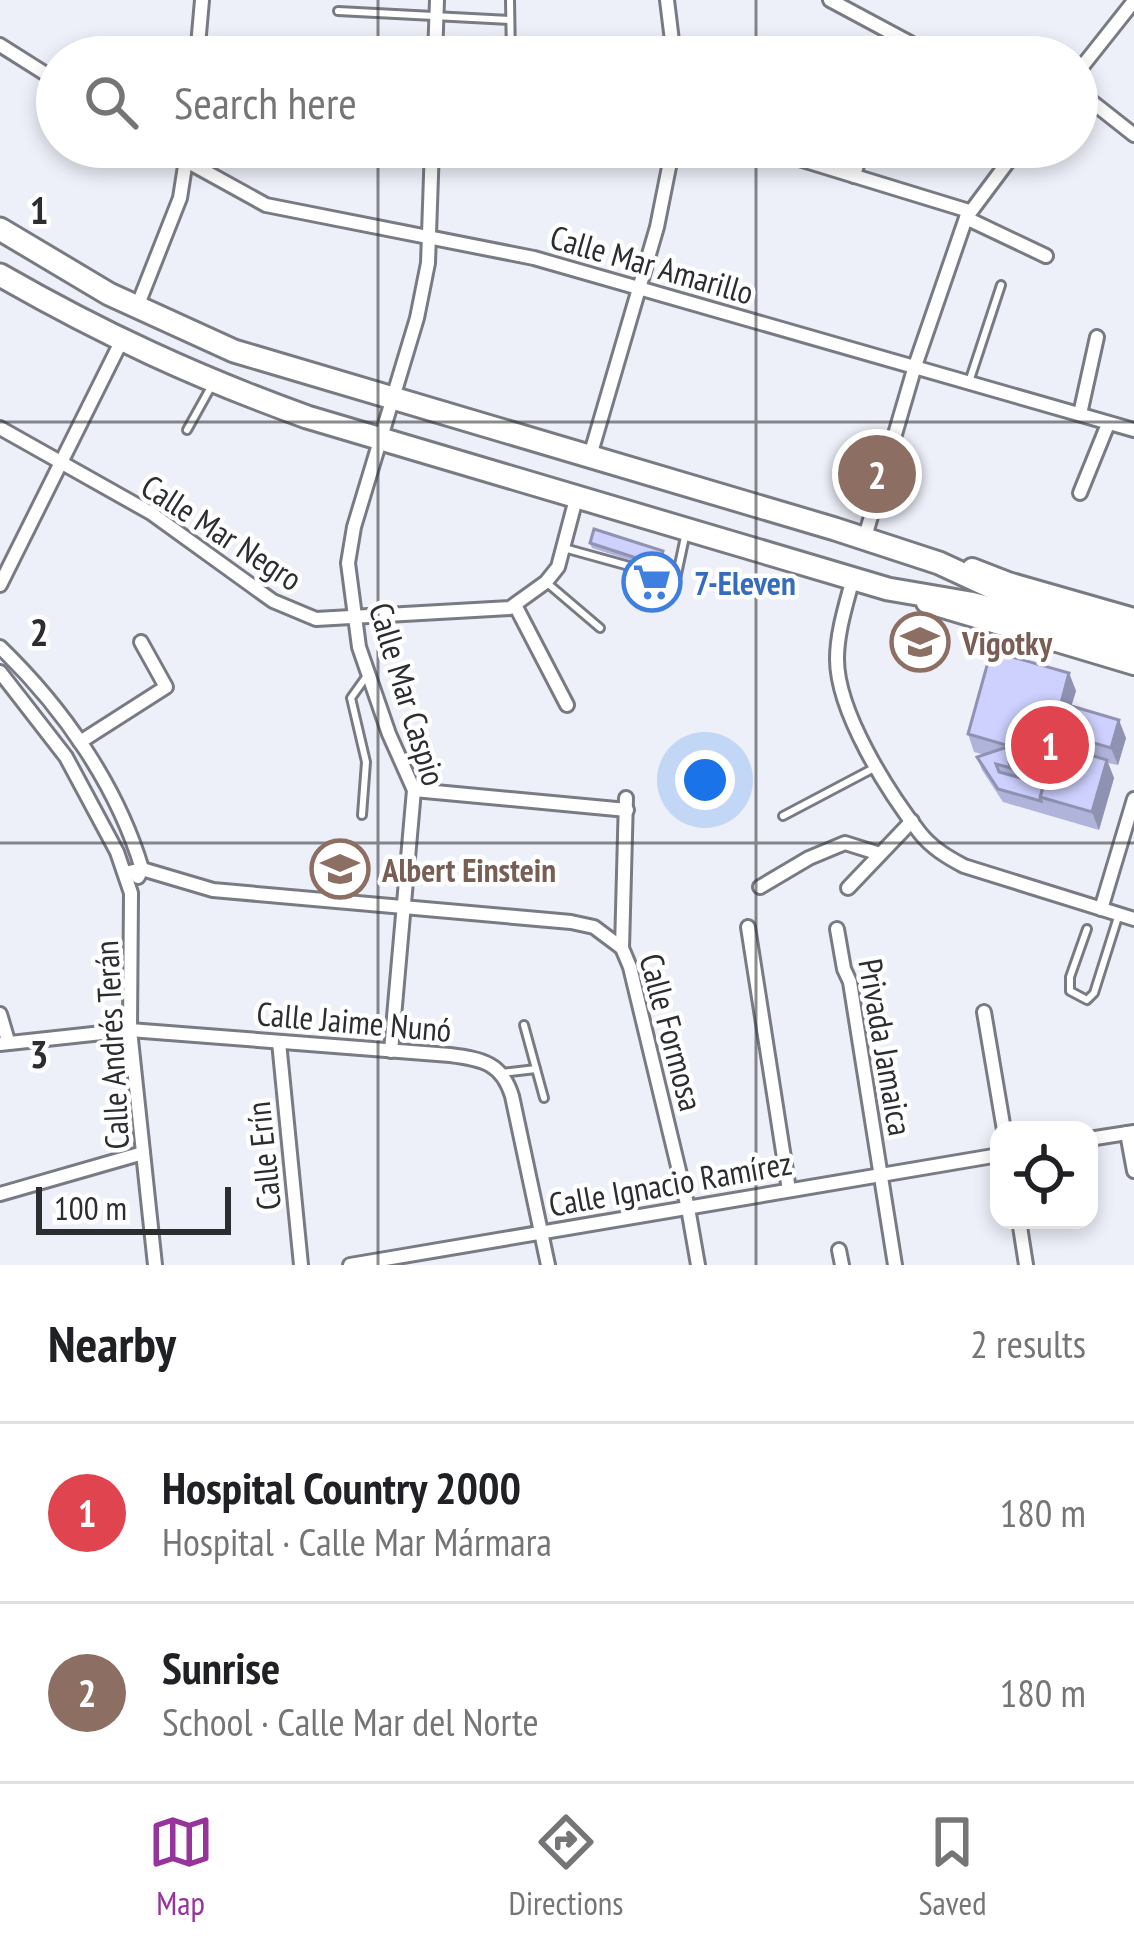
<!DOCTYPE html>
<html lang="en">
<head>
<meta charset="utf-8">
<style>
	body { margin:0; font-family:"PT Sans Narrow",sans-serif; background:#f6f6f6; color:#202124 }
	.controls { position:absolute; right:36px; bottom:36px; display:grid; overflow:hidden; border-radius:24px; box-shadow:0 6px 18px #0003 }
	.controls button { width:108px; height:108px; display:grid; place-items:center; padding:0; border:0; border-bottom:3px solid #e0e0e0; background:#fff; color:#202124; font:60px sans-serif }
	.scale { position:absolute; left:36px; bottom:30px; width:195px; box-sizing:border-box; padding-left:12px; border:6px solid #2c2d30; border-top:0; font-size:33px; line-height:42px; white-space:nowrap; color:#2c2d30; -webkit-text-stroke:9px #fff; paint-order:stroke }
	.you { position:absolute; left:705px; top:780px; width:42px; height:42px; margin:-30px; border:9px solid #fff; border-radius:50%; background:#1a73e8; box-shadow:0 0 0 18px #1a73e833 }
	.badge { display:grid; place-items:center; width:78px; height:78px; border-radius:50%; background:#97349b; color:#fff; font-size:39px; font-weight:700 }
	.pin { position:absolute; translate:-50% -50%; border:6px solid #fff; box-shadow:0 3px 12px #0006 }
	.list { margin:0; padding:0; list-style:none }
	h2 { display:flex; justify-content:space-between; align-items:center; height:156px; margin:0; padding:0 48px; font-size:51px }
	h2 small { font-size:39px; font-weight:400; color:#757577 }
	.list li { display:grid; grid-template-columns:78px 1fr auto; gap:36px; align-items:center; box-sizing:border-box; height:180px; padding:0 48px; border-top:3px solid #e0e0e0 }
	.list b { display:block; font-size:45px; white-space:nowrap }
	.list p { margin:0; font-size:39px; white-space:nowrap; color:#757577 }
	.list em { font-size:39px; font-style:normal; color:#757577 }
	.icon { flex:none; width:66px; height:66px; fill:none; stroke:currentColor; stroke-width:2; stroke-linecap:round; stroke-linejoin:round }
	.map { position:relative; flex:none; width:1134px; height:1265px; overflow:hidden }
	.search { position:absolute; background:#fff; box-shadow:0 6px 18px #0003; left:36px; right:36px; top:36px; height:132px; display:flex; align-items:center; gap:30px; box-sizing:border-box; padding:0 42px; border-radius:66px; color:#757577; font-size:45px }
	.sheet { height:516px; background:#fff }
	nav { display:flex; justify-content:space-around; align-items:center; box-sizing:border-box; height:168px; border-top:3px solid #e0e0e0; background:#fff; font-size:33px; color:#757577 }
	nav a { display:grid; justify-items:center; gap:6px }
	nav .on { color:#97349b }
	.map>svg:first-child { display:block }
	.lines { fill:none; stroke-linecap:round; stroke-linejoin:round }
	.lane-casing { stroke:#797b83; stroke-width:12 }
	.street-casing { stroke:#797b83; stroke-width:18 }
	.secondary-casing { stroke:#797b83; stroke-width:24 }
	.primary-casing { stroke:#797b83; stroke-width:27 }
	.lane { stroke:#fff; stroke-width:6 }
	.street { stroke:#fff; stroke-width:12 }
	.secondary { stroke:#fff; stroke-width:18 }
	.primary { stroke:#fff; stroke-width:21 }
	.wall { fill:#b1b4da }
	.shaded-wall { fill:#9092b2 }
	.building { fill:#ced1fe; stroke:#9092b2; stroke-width:3 }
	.grid { fill:none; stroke:#2c2d30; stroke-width:3; stroke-opacity:0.55 }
	.labels { text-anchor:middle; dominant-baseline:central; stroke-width:9; stroke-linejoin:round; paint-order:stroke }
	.street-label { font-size:33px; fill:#2c2d30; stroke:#fff }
	.shop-label { font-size:33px; font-weight:bold; fill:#366cbe; stroke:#fff; text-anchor:start }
	.education-label { font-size:33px; font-weight:bold; fill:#785e54; stroke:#fff; text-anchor:start }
	.grid-label { font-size:39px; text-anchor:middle; font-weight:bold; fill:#2c2d30; stroke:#fff; stroke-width:9; stroke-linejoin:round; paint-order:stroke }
</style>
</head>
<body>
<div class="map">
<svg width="1134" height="1265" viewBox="0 0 1134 1265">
	<rect width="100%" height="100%" fill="#edeff9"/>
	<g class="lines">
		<defs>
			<g id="lane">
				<polyline points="510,0 511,57"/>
				<polyline points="338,11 510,20"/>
				<polyline points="969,382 1001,285"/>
				<polyline points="187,430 211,387"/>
				<polyline points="564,548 676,579 686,532"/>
				<polyline points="546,582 600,628"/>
				<polyline points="362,815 366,762 351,698 366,677"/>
				<polyline points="783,816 874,768"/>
				<polyline points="1087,929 1070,977 1070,991 1087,1000 1094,993 1118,917"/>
				<polyline points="524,1025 544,1098"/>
				<polyline points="501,1073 536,1069"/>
			</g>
			<g id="street">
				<polyline points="667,0 674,57"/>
				<polyline points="830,0 914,45 907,57"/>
				<polyline points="0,45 57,81"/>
				<polyline points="197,57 202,0"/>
				<polyline points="435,57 437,0"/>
				<polyline points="1077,73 1134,1"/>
				<polyline points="1077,90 1134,135"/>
				<polyline points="161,147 266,205 534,258 1134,430"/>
				<polyline points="760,147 969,211"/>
				<polyline points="854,176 862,147"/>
				<polyline points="966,218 1046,256"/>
				<polyline points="137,307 180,198 188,147"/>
				<polyline points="1080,414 1097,337"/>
				<polyline points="0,428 151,513 273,601 316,619 510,608 546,582 558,567 577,495"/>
				<polyline points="590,456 657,227 673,147"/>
				<polyline points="1080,493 1108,424"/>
				<polyline points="867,530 915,366 966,218 1019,147"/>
				<path d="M853 578C846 605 837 632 837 659 837 712 888 792 920 833 932 848 947 857 964 866L1134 919"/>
				<polyline points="0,585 121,342"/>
				<polyline points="515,605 567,705"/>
				<path d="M0 647C63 708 117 785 142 869L138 877"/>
				<polyline points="0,672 66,757 117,852 131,893 130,1030 155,1265"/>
				<polyline points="80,742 166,687 141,642"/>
				<polyline points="414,790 627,810"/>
				<polyline points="626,798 622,948 630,967 688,1208 698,1265"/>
				<polyline points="125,873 142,869 213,890 571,922 594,927 622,948"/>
				<polyline points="760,887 809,858 845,843 880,854"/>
				<polyline points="848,888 912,821"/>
				<polyline points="1101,909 1134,799"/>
				<polyline points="748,927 789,1190"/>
				<polyline points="837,929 844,969 850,982 895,1265"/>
				<polyline points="984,1012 1004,1130"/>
				<polyline points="0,1014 8,1041"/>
				<polyline points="279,1042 301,1265"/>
				<path d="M0 1044 130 1030 450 1055C482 1059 502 1063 512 1096L548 1265"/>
				<polyline points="391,1051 414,790 389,734 359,647 348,563 354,527 417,318 428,263 432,147"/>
				<polyline points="1127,1133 1134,1171"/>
				<polyline points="1089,1139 1134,1132"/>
				<polyline points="0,1194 143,1153"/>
				<polyline points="1019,1220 1026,1265"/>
				<polyline points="839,1250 842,1265"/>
				<polyline points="350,1265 999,1155"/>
			</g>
			<g id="secondary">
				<polyline points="972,568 1008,582 1134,618"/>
				<polyline points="926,603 1134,665"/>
			</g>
			<g id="primary">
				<polyline points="0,229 109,294 234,351 835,529 939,563 1006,594 1134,631"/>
				<path d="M0 275C103 334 196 377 307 417L888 589 970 603 1134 646"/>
			</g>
		</defs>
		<use href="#lane" class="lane-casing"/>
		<use href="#street" class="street-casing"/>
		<use href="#secondary" class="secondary-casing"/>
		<use href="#primary" class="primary-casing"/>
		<use href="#lane" class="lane"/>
		<use href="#street" class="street"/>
		<use href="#secondary" class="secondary"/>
		<use href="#primary" class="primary"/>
	</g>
	<g class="wall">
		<polygon points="590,543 663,551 664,556 660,570 592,548"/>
		<polygon points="1069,673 1076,691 1071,706 1126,738 1118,765 1108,763 1114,778 1099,830 1003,802 982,770 977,757 985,755 974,752 968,734"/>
	</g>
	<g class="shaded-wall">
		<polygon points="1069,673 1076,691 1067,720 1061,703"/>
		<polygon points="1119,720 1126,738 1118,765 1111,748"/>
		<polygon points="1107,760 1114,778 1099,830 1092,812"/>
	</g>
	<g class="building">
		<polygon points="594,529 663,551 658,565 590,543"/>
		<polygon points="991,651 1069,673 1061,703 1119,720 1111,748 1053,731 1050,743 1107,760 1092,812 1040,797 1052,756 1041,753 1036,771 1009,763 1013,747 968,734"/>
		<polygon points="1004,748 1013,751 1009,763 1011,768 996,764 999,772 1025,779 1027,772 1038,775 1043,758 1051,760 1040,797 1041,801 998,789 977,757"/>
	</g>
	<path class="grid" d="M378 0V57M756 0V57M378 147V1265M756 147V1265M0 422H1134M0 843H1134"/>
	<defs>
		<symbol id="supermarket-ring" viewBox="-11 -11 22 22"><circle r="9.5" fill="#fff" stroke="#3f7fe0" stroke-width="1.5"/><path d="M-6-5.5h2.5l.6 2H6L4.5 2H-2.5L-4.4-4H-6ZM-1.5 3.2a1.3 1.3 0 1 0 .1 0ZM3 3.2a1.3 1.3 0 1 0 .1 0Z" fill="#3f7fe0"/></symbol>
		<symbol id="school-ring" viewBox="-11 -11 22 22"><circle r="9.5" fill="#fff" stroke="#8d6e63" stroke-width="1.5"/><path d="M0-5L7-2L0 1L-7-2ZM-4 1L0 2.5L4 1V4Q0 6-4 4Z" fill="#8d6e63"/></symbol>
	</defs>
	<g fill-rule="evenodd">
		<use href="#supermarket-ring" x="619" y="549" width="66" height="66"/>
		<use href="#school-ring" x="887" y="609" width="66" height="66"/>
		<use href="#school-ring" x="307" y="836" width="66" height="66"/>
	</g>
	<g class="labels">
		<g class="street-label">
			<text transform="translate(652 264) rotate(16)">Calle Mar Amarillo</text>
			<text transform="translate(222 532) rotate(33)">Calle Mar Negro</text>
			<text transform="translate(408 694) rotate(73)">Calle Mar Caspio</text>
			<text transform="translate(354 1021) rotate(5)">Calle Jaime Nunó</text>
			<text transform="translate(672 1032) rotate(75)">Calle Formosa</text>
			<text transform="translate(111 1045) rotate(-93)">Calle Andrés Terán</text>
			<text transform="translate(886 1047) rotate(80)">Privada Jamaica</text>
			<text transform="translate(263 1156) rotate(-96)">Calle Erín</text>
			<text transform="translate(670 1183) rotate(-10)">Calle Ignacio Ramírez</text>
		</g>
		<g class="shop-label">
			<text x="694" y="582">7-Eleven</text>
		</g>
		<g class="education-label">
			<text x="962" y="642">Vigotky</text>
			<text x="382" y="869">Albert Einstein</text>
		</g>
	</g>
	<g class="grid-label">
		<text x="39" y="224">1</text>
		<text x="39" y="646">2</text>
		<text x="39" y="1068">3</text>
	</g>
</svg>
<div class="controls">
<button><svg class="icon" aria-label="locate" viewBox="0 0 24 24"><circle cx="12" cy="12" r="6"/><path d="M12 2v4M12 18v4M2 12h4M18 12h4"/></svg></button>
</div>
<div class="scale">100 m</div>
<div class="you"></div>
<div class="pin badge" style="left:1050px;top:745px;background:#e0444e">1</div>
<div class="pin badge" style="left:877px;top:474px;background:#8d6e63">2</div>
<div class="search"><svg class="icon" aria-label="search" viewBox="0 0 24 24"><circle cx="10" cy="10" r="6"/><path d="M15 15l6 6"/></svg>Search here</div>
</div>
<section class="sheet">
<h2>Nearby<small>2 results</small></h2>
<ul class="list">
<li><span class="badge" style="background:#e0444e">1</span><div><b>Hospital Country 2000</b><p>Hospital · Calle Mar Mármara</p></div><em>180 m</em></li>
<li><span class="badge" style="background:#8d6e63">2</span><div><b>Sunrise</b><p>School · Calle Mar del Norte</p></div><em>180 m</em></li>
</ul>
</section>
<nav>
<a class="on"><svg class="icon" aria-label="map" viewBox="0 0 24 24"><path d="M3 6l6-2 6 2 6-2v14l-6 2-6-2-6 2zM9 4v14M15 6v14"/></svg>Map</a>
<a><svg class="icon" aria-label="directions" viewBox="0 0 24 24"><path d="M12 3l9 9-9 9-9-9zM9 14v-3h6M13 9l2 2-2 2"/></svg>Directions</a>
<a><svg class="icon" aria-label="saved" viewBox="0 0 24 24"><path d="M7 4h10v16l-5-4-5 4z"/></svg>Saved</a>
</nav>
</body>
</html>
